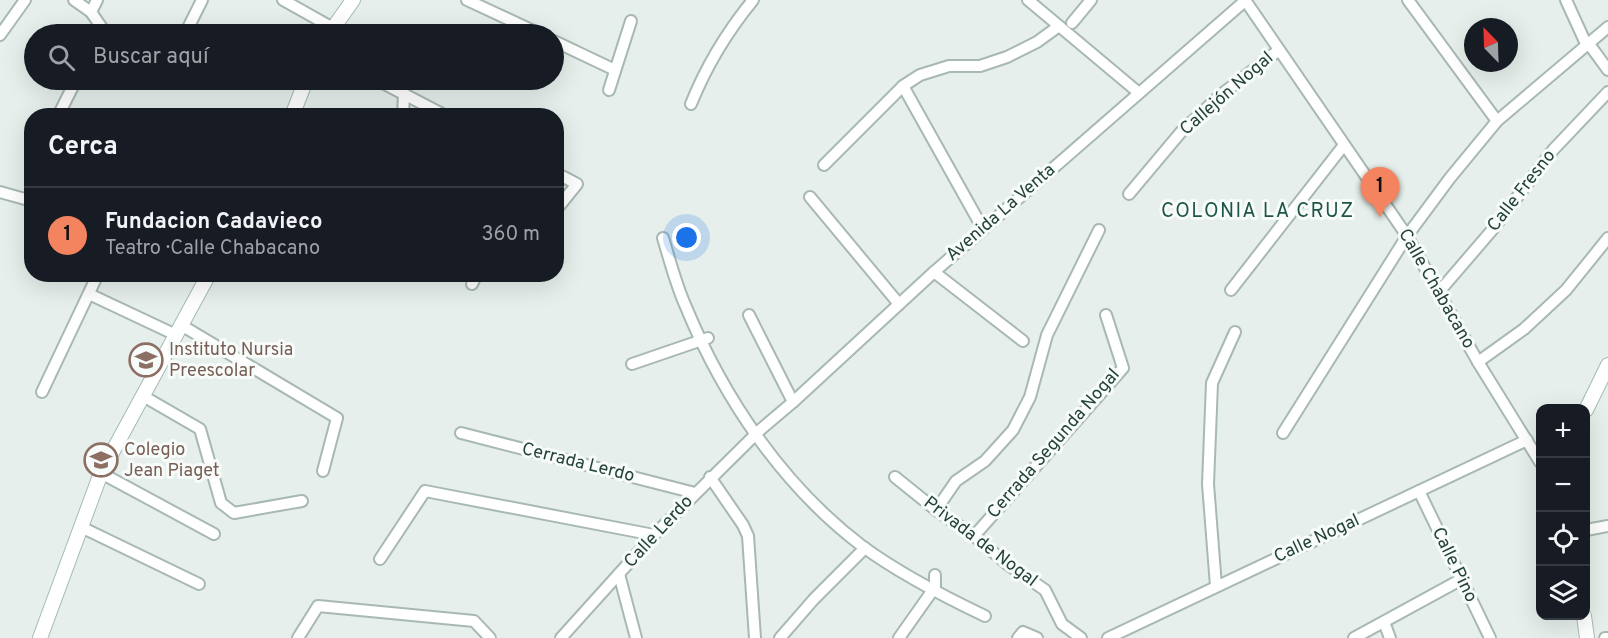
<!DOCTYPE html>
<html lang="es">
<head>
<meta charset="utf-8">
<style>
	body { margin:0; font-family:Overpass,sans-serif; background:#20242c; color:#f1f3f6 }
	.controls { position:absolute; right:18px; bottom:18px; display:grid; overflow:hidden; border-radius:12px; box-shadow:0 6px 24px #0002 }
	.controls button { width:54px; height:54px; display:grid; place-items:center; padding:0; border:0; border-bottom:2px solid #363941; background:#171b24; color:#f1f3f6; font:30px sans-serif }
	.compass { position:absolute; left:1464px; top:18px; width:54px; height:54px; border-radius:50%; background:#171b24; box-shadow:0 6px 24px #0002; rotate:337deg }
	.you { position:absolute; left:687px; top:238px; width:21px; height:21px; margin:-15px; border:4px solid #fff; border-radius:50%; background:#1a73e8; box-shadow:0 0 0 9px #1a73e833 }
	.badge { display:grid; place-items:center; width:39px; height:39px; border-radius:50%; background:#f4845f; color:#111; font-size:20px; font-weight:700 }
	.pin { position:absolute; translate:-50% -50px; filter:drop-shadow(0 2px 3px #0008) }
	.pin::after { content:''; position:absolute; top:32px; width:21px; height:18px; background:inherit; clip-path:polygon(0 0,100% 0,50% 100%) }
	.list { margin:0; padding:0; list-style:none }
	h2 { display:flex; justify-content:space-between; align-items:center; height:78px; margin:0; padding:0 24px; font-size:26px }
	h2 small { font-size:20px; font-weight:400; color:#9ea1a6 }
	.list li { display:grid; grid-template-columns:39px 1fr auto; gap:18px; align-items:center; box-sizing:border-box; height:96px; padding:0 24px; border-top:2px solid #363941 }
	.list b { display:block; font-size:22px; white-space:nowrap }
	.list p { margin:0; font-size:20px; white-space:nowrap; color:#9ea1a6 }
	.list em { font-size:20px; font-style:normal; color:#9ea1a6 }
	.icon { flex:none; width:33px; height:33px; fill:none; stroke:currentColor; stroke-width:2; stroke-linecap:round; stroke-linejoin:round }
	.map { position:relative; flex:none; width:1608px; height:638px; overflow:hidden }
	.search { position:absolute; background:#171b24; box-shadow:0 6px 24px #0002; left:24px; top:24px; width:540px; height:66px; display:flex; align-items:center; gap:15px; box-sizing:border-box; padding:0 21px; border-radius:33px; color:#9ea1a6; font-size:22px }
	.panel { position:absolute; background:#171b24; box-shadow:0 6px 24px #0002; left:24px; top:108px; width:540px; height:174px; border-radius:24px }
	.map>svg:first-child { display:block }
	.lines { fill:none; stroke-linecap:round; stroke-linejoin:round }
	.street-casing { stroke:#a8b8b2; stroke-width:14 }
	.secondary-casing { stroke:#a4bbb3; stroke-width:16 }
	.street { stroke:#fff; stroke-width:10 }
	.secondary { stroke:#fff; stroke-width:14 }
	.labels { text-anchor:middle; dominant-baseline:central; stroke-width:6; stroke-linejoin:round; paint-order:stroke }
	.street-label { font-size:18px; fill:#24423a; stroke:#f7fbf9 }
	.education-label { font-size:18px; fill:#785e54; stroke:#f7fbf9; text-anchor:start }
	.neighbourhood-label { font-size:20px; letter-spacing:1.5px; fill:#1f5548; stroke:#f7fbf9 }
</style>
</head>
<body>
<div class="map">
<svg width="1608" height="638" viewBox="0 0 1608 638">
	<rect width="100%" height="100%" fill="#e6efeb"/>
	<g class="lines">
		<defs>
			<g id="street">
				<polyline points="74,0 91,12 102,28 109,34"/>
				<polyline points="283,0 333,28"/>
				<polyline points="467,0 540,34"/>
				<polyline points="1028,0 1139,93"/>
				<polyline points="1245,0 1407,236 1478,362 1540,462"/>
				<polyline points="1408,0 1497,121"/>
				<polyline points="1566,0 1587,46"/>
				<polyline points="91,12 97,0"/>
				<polyline points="1072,23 1091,0"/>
				<polyline points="185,34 202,0"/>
				<polyline points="0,35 25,0"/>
				<polyline points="554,41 615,70"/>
				<polyline points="1589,44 1608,70"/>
				<polyline points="377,80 446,116"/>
				<polyline points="903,86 983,229"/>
				<polyline points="609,90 631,21"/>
				<path d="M691 104C707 64 726 33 753 0"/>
				<polyline points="58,116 76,80"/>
				<polyline points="403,116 404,93"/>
				<polyline points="824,165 903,86 920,75 949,66 980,66 1007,57 1037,42 1059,26"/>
				<polyline points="556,173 577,184 556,210"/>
				<polyline points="0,192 32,201"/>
				<polyline points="1129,194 1181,132 1222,94 1279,50"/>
				<polyline points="810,197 899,304"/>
				<path d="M663 238C670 261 676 285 686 307 724 399 783 486 862 546 900 574 943 596 985 616"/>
				<polyline points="934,272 1023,341"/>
				<polyline points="472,284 477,274"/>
				<polyline points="1231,290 1344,145"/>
				<polyline points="1438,293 1493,229 1553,150 1608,92"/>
				<polyline points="89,294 176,335"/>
				<polyline points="749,315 793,402"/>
				<polyline points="181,325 337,418 323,471"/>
				<polyline points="1478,362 1524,329 1566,290 1608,238"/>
				<polyline points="632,364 708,338"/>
				<polyline points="42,392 98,274"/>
				<polyline points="143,396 200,429 221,503 234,513 302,501"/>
				<polyline points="461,433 695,493"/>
				<polyline points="1283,433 1407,236 1450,178 1497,121 1608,27"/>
				<polyline points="101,473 214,534"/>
				<polyline points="710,477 743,525 748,536 755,638"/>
				<polyline points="895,477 936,510 974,536 1007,564 1045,590 1062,624 1081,638"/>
				<polyline points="1419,491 1490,638"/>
				<polyline points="936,510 956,481 985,461 1013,430 1030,397 1047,335 1099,230"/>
				<polyline points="81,527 199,584"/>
				<polyline points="1586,530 1608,526"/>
				<polyline points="974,536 1123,368 1106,315"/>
				<polyline points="380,559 425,491 654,535"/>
				<polyline points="619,574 636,638"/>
				<polyline points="1216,586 1208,484 1212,383 1235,332"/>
				<polyline points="1384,622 1390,638"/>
				<polyline points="298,638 318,606 474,621 490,638"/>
				<polyline points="561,638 654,535 760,430 793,402 934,272 1246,0"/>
				<polyline points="780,638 814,599 865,548"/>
				<polyline points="899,638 935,587 935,575"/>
				<polyline points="1018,638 1023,632 1037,638"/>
				<polyline points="1108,638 1527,440"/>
				<polyline points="1354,638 1462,579"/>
				<polyline points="1605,638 1608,638"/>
			</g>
			<g id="secondary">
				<polyline points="329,34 353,0"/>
				<polyline points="292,116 306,80"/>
				<polyline points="1586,410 1608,365"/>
				<polyline points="1584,616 1587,638"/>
				<polyline points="40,638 101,473 209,274"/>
			</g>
		</defs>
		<use href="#street" class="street-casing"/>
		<use href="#secondary" class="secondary-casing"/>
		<use href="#street" class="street"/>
		<use href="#secondary" class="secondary"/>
	</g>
	<defs>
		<symbol id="school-ring" viewBox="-11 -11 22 22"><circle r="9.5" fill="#f7fbf9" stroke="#8d6e63" stroke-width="1.5"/><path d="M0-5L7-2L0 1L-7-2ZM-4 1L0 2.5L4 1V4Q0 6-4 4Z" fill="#8d6e63"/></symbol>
	</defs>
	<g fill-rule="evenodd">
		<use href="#school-ring" x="127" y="341" width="38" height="38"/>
		<use href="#school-ring" x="82" y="441" width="38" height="38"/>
	</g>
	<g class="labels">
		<g class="street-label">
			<text transform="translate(1227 94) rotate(-41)">Callejón Nogal</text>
			<text transform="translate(1522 191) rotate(-52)">Calle Fresno</text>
			<text transform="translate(1001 213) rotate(-41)">Avenida La Venta</text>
			<text transform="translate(1436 289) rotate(60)">Calle Chabacano</text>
			<text transform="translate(1054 444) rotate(-49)">Cerrada Segunda Nogal</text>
			<text transform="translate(578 463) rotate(14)">Cerrada Lerdo</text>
			<text transform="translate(659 532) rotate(-47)">Calle Lerdo</text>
			<text transform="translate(1317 539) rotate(-25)">Calle Nogal</text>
			<text transform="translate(980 542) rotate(37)">Privada de Nogal</text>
			<text transform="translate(1454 565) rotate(64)">Calle Pino</text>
		</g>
		<g class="education-label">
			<text x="169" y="350">Instituto Nursia<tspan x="169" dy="21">Preescolar</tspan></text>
			<text x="124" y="450">Colegio<tspan x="124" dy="21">Jean Piaget</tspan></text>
		</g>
		<g class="neighbourhood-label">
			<text x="1258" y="212">COLONIA LA CRUZ</text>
		</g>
	</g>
</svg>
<div class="controls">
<button>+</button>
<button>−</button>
<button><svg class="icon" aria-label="locate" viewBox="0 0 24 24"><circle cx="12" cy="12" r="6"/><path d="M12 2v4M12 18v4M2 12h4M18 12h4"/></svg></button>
<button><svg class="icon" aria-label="layers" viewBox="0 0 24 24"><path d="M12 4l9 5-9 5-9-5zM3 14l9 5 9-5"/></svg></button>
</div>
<svg class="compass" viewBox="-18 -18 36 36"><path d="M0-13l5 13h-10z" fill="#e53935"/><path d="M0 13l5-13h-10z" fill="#9ea1a6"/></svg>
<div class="you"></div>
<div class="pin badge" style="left:1380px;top:217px">1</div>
<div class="search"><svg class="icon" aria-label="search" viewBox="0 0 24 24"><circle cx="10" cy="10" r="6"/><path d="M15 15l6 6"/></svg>Buscar aquí</div>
<section class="panel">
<h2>Cerca<small></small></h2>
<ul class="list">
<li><span class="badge">1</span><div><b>Fundacion Cadavieco</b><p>Teatro · Calle Chabacano</p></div><em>360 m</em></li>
</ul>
</section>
</div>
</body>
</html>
